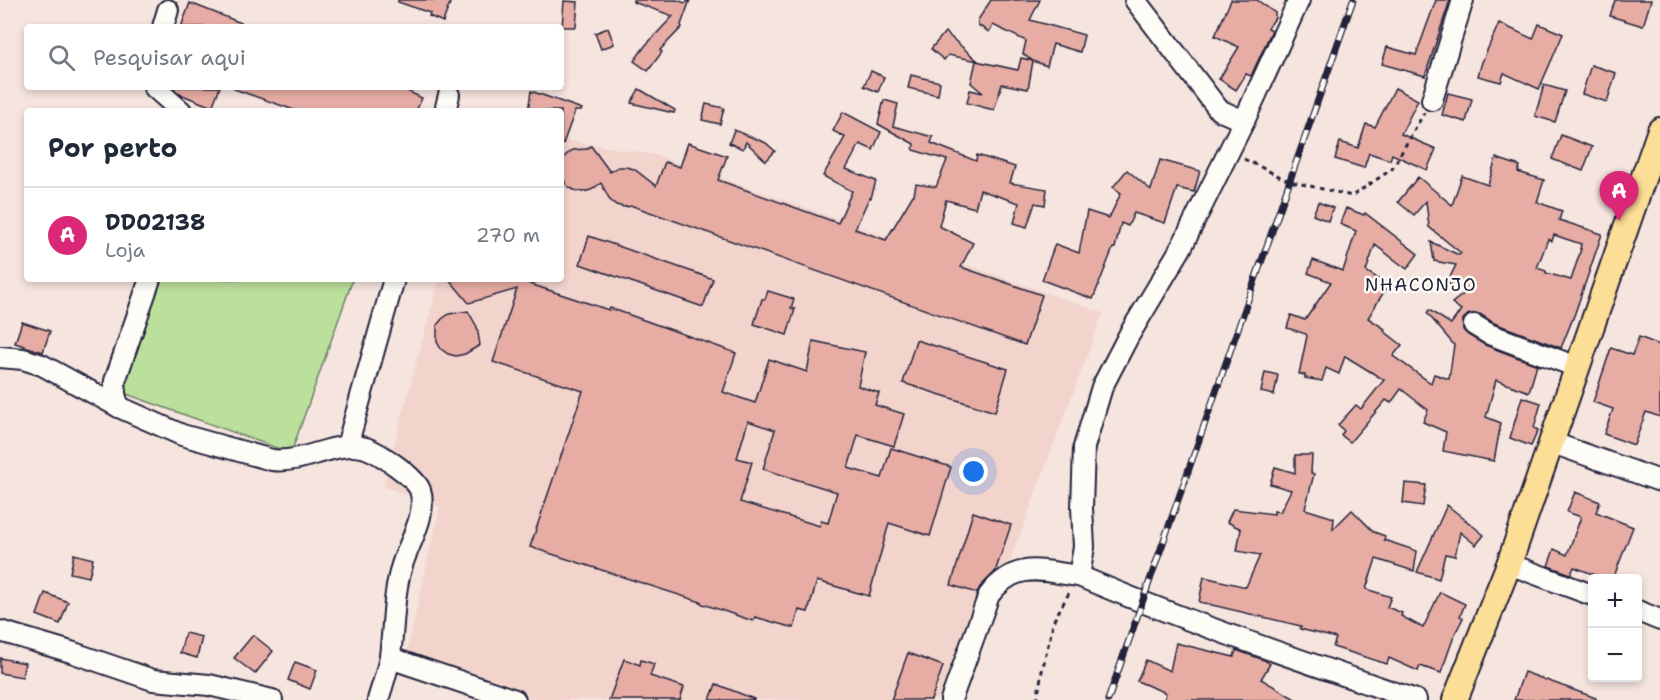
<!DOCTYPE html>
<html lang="pt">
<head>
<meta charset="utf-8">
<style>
	body { margin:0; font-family:"Shantell Sans",sans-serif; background:#f2f2f3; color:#1f2937 }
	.controls { position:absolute; right:18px; bottom:18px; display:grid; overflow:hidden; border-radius:6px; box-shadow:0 3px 9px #0003 }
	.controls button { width:54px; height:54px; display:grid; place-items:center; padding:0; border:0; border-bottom:2px solid #e0e1e3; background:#fff; color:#1f2937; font:30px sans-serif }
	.you { position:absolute; left:974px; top:472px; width:21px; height:21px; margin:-15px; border:4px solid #fff; border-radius:50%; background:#1a73e8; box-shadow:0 0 0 9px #1a73e833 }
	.badge { display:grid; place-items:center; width:39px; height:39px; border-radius:50%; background:#db2777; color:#fff; font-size:20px; font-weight:700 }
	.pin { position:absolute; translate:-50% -50px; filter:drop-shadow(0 2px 3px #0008) }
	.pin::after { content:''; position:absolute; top:32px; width:21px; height:18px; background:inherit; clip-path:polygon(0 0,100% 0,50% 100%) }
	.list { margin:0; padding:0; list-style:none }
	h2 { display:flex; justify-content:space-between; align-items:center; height:78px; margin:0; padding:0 24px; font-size:26px }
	h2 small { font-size:20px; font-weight:400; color:#747a83 }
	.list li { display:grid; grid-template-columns:39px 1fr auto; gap:18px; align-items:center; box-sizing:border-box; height:96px; padding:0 24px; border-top:2px solid #e0e1e3 }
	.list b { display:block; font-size:22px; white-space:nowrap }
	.list p { margin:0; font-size:20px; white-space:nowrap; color:#747a83 }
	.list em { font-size:20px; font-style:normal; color:#747a83 }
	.icon { flex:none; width:33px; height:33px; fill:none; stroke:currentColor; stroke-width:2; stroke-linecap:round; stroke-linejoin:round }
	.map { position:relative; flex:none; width:1660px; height:700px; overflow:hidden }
	.search { position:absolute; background:#fff; box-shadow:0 3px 9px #0003; left:24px; top:24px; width:540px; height:66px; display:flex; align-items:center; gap:15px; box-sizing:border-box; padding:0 21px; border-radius:6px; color:#747a83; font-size:22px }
	.panel { position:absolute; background:#fff; box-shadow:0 3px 9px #0003; left:24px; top:108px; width:540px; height:174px; border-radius:6px }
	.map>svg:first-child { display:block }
	.built { fill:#f2d4cd }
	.green { fill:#bbe09b; stroke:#6e816b; stroke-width:1.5 }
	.building { fill:#e7ada5; stroke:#22223b; stroke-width:1.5; fill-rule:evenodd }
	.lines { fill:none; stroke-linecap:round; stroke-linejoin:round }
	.minor-casing { stroke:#22223b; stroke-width:24 }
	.major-casing { stroke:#22223b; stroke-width:28 }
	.path { stroke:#22223b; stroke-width:3; stroke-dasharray:4.5 4.5; stroke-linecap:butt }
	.minor { stroke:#fdfcf7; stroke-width:20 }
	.major { stroke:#fdde96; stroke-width:24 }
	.rail-casing { stroke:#22223b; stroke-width:7 }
	.rail { stroke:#fdfcf7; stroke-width:4.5; stroke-dasharray:14; stroke-linecap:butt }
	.labels { text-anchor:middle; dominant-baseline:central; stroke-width:5; stroke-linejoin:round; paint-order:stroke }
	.neighbourhood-label { font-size:18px; letter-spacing:1.5px; fill:#22223b; stroke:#fdfcf7 }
</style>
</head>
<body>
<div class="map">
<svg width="1660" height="700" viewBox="0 0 1660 700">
	<rect width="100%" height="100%" fill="#f6e4de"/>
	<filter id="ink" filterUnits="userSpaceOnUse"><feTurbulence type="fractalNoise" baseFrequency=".0167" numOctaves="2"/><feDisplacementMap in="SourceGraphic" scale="12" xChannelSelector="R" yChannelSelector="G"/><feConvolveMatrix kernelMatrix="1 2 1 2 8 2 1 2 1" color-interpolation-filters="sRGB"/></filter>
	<g filter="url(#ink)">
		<polygon class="built" points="561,140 656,155 1103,313 958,700 537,700 406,655 440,507 383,486 439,279 561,279"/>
		<polygon class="green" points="161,279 353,279 291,453 121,392"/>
		<g class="building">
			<polygon points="398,0 451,0 443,22 429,16 430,13 398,2"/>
			<polygon points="633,0 677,0 685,3 690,0 681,25 682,27 660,50 662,52 648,71 634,61 645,46 673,16 633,2"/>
			<polygon points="991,0 1040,0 1030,20 1084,35 1080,52 1053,44 1047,66 1033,61 1028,89 1002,84 994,110 967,103 970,90 983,93 971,83 976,61 1018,70 1021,58 1033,61 1023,54 1026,41 993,25 989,32 978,25 978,20"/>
			<polygon points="1231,0 1257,0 1275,13 1275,18 1268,28 1272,30 1251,76 1246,74 1236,90 1219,79 1239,47 1215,36"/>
			<polygon points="1436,0 1450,0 1425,76 1382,64 1387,47 1416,55"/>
			<polygon points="1615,0 1651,0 1643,26 1610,16"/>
			<polygon points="564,1 578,2 576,27 562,27"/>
			<polygon points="190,3 249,26 249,27 181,27"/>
			<polygon points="1499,23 1533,39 1539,24 1563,34 1539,89 1504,73 1501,82 1478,76 1482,62"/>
			<polygon points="608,28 614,44 601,49 595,33"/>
			<polygon points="945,32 978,61 948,55 944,60 931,49"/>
			<polygon points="1591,65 1616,73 1607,102 1582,94"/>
			<polygon points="871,71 884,77 878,92 864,86"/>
			<polygon points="911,75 940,82 938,95 908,88"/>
			<polygon points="1544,85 1565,91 1555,122 1535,116"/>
			<polygon points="172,87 220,87 212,107 180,94"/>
			<polygon points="234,87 399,87 422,98 416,111 297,111 234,89"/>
			<polygon points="1395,88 1418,100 1401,134 1436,149 1427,170 1392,154 1390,160 1369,153 1364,168 1335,159 1340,142 1358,148 1366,124 1375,127"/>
			<polygon points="639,89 675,110 674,113 631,103"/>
			<polygon points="531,91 582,109 581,111 575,111 563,144 561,144 561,111 528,111"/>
			<polygon points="1448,93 1472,99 1466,122 1442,115"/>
			<polygon points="884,100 898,104 893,126 933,137 931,143 976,161 977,155 1015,167 1010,183 1047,189 1045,205 1035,203 1027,227 1014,223 1019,203 980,190 975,208 946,200 939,226 973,243 961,267 1042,295 1025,345 633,206 624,207 616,205 610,200 601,183 591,190 583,192 574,190 567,186 561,174 561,162 566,155 573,150 586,149 591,146 610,172 618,167 626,167 634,169 656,186 665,162 680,167 688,143 727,156 718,180 838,223 852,191 823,176 845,137 833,131 843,112 881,132 873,150 860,144 846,169 876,181 871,198 869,198 855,229 886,240 913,195 914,195 916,184 936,187 947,160 913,150 914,144 878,124"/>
			<polygon points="706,104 724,108 720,124 702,120"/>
			<polygon points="734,130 766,143 775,151 766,161 746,142 743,149 729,143"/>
			<polygon points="1561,135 1592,147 1583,171 1552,159"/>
			<path d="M1496 158 1520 166 1518 172 1544 180 1537 202 1562 211 1559 220 1602 234 1575 313 1561 348 1494 323 1480 314H1469L1463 319V330L1468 335 1485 345 1540 366 1537 365 1529 392 1496 380 1486 417 1501 423 1494 461 1443 451 1446 432 1423 422 1428 410 1401 389 1391 403 1386 400 1350 442 1341 435 1344 431 1338 425 1356 405 1361 409 1384 380 1345 356 1339 374 1326 368 1322 381 1305 378V375L1299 374 1307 336 1306 334 1287 328 1291 315 1305 320 1331 282 1308 273 1313 260 1343 271 1356 231 1340 224 1346 208 1364 215 1365 213 1418 254 1407 269 1375 245 1366 271 1388 285 1368 318 1385 329 1384 331 1402 345 1393 356 1431 383 1434 374 1449 379 1454 345 1427 313 1429 310 1451 324 1461 310 1452 303 1466 292 1447 283 1456 265 1434 261 1431 242 1459 255 1461 253 1429 227 1426 201 1414 215 1398 202 1418 177 1452 205 1462 176 1488 185ZM1554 235 1581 244 1580 249H1581L1571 280 1546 273V271L1537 268 1548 239 1552 241Z"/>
			<polygon points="1160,160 1200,171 1194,192 1177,188 1165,223 1134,213 1128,226 1121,223 1115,248 1113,248 1093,299 1042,280 1055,244 1079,253 1087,211 1109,218 1121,193 1113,187 1127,170 1151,190"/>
			<polygon points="1318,202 1333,208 1328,221 1313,215"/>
			<polygon points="589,236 713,279 703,307 580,264"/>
			<path d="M449 279H536L537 282 530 284 609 310 610 308 736 353 723 392 755 403 769 359 807 372 813 341 865 352 858 386 879 393 875 405 904 414 894 446 858 435 848 468 882 478 891 448 951 467 930 536 889 523 869 596 817 581 808 612 799 610 794 628 755 617 753 621 700 603 701 602 530 547 583 391 493 362 517 289 469 303ZM748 421 775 430 763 469 837 492 828 523 821 521 820 526 740 502 752 462 737 458Z"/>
			<polygon points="768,291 794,299 791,308 795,309 787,335 754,324 762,299 765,299"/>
			<polygon points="468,311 477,327 480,345 465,354 456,356 448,354 441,349 437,342 437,325 442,319 449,314"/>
			<polygon points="22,322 50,331 43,352 15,343"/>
			<polygon points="1639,337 1660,345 1660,417 1646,412 1634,445 1604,434 1613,409 1593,402 1611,348 1632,355"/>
			<polygon points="916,340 1008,369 995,412 903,383"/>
			<polygon points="1265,372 1278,375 1274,395 1261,392"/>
			<polygon points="1522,397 1541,403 1534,428 1538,430 1531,446 1510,438"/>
			<polygon points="1295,455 1312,455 1311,473 1314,474 1305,509 1334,518 1333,529 1352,510 1374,532 1385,536 1384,540 1417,551 1414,571 1376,559 1366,589 1391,597 1387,607 1402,613 1401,616 1423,628 1440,592 1465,604 1460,616 1463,618 1454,636 1441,673 1420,666 1418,671 1389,658 1387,664 1333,647 1336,638 1300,629 1301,626 1199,602 1204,577 1246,587 1260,555 1237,551 1241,529 1227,522 1233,509 1274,514 1274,511 1280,512 1291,490 1270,484 1275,467 1295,473"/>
			<polygon points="1405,483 1426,485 1423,506 1403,503"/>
			<polygon points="1575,492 1600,502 1596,512 1633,527 1613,579 1606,579 1574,567 1571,574 1548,566 1554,549 1567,555 1581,517 1567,512"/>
			<polygon points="1447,505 1484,535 1476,545 1460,532 1455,556 1445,554 1439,579 1417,572"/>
			<polygon points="973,512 1011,525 995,572 980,587 977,593 951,585"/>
			<polygon points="74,554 93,559 89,577 70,573"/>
			<polygon points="45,593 68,602 60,624 37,615"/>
			<polygon points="185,633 202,637 197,658 180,653"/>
			<polygon points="253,635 273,651 255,674 234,658"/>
			<polygon points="1176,643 1234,657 1236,650 1264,660 1270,664 1261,679 1297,700 1164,700 1166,693 1137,681 1146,660 1170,671"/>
			<polygon points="908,653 943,666 931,700 891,700"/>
			<polygon points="0,658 25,663 22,677 0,673"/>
			<polygon points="624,659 640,665 641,660 654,664 650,676 684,687 680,700 609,700"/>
			<polygon points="295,662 317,670 310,689 288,680"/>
			<polygon points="1524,672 1596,698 1596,700 1514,700"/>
			<polygon points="716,684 754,699 754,700 710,700"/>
		</g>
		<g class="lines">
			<defs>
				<g id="minor">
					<polyline points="1135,0 1219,110 1244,121"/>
					<path d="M1299 0 1244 121 1181 248 1129 335 1102 387 1084 447 1082 508 1084 547 1079 576C1189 623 1303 661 1416 700"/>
					<polyline points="163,27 168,10"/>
					<polyline points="154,87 181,111"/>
					<polyline points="1432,100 1463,0"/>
					<polyline points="445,111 449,95"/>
					<polyline points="1474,325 1489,334 1577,367"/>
					<path d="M0 357 23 359 42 365 119 407 182 435 272 460C306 464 336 439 366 448 380 453 415 477 420 490 428 513 409 543 402 565 393 594 394 625 390 656 388 670 382 686 378 700"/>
					<polyline points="119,407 115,395 115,381 150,279"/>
					<polyline points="1550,442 1660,481"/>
					<polyline points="347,446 394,279"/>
					<polyline points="1509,564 1592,595"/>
					<polyline points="1638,611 1660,620"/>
					<polyline points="0,631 71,652 153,680 209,685 272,700"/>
					<polyline points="390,658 515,700"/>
					<path d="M951 700 989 595C1016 560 1041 571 1079 576"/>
				</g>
				<polyline id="major" points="1455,700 1509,564 1660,130"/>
			</defs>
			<use href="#minor" class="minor-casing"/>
			<use href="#major" class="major-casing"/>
			<g class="path">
				<polyline points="1244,159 1289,181 1352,196 1392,169 1424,113"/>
				<polyline points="1037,700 1042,671 1054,620 1069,593"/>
			</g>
			<use href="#minor" class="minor"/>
			<use href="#major" class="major"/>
			<defs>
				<polyline id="rail" points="1108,700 1353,0"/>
			</defs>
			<use href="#rail" class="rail-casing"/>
			<use href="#rail" class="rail"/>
		</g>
	</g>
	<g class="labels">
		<g class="neighbourhood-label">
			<text x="1421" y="285">NHACONJO</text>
		</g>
	</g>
</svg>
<div class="controls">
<button>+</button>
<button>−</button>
</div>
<div class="you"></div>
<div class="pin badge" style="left:1619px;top:221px">A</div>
<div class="search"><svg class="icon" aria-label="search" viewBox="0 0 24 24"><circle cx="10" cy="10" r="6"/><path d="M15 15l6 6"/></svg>Pesquisar aqui</div>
<section class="panel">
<h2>Por perto<small></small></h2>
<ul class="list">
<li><span class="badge">A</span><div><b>DD02138</b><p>Loja</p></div><em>270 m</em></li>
</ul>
</section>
</div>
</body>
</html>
